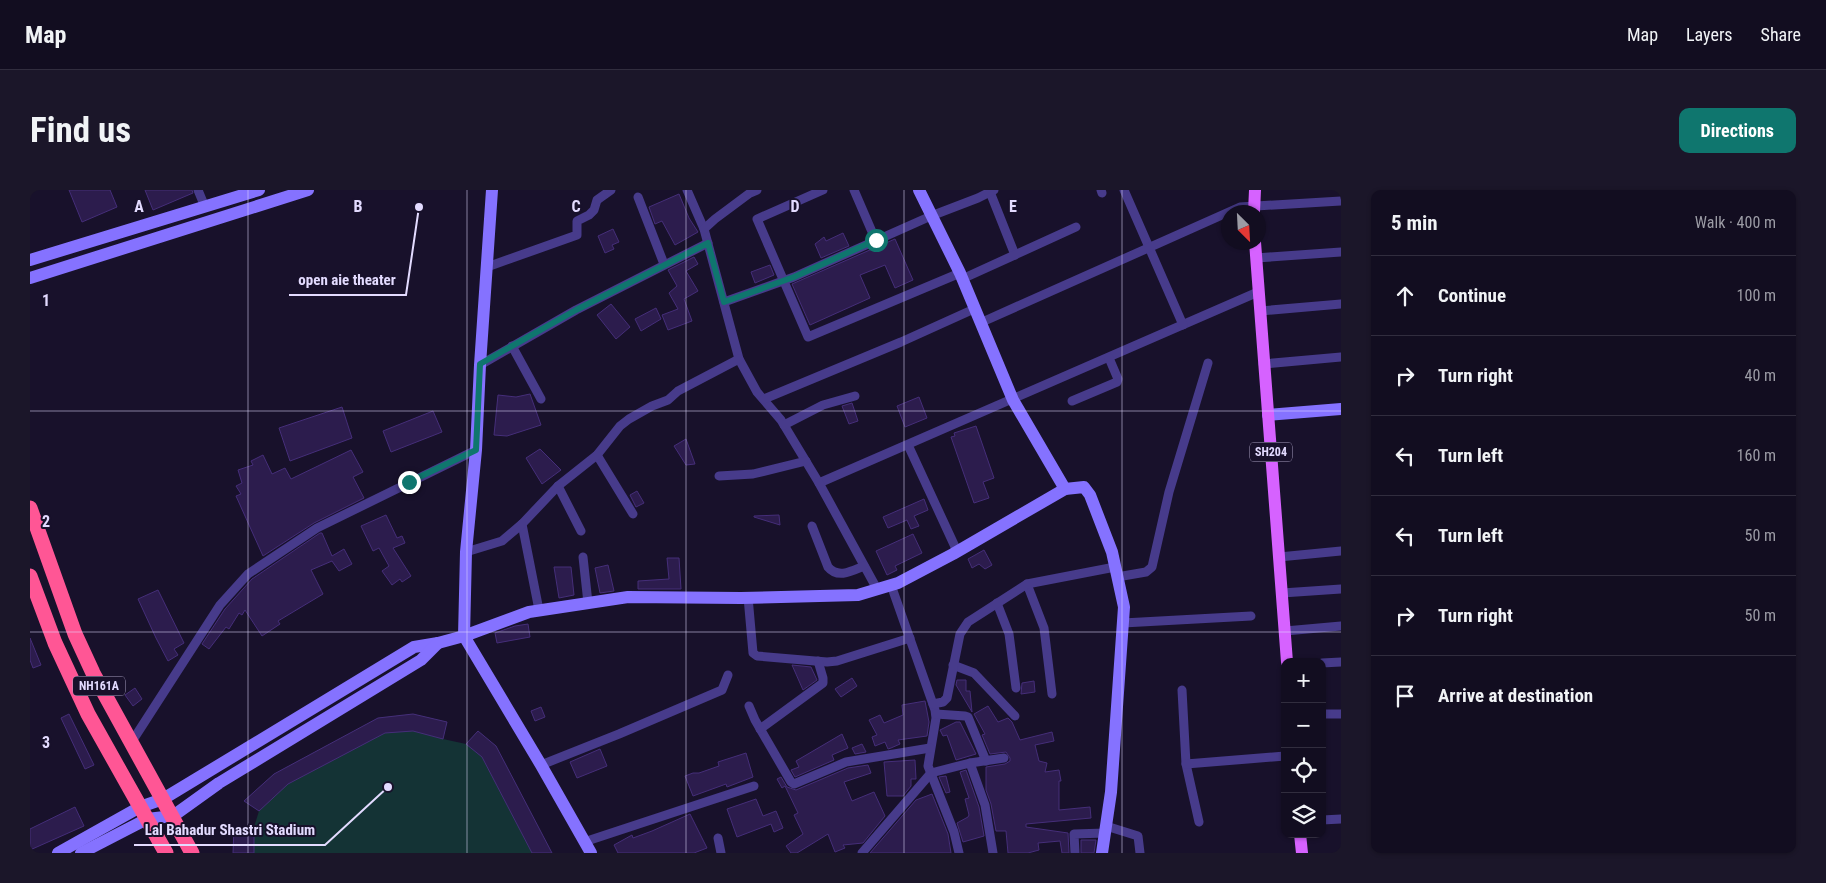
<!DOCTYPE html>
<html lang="en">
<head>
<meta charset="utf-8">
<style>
	body { margin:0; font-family:"Roboto Condensed",sans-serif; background:#1b1629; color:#f1f3f6 }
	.controls { position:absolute; right:15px; bottom:15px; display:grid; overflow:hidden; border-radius:10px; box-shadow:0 1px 4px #0004 }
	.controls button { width:45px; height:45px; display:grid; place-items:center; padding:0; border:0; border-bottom:1px solid #312d3e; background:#120d20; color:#f1f3f6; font:25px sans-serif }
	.compass { position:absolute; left:1191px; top:15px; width:45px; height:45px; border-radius:50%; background:#120d20; box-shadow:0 1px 4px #0004; rotate:156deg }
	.stop { position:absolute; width:15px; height:15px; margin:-11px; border:4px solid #0f766e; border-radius:50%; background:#fff }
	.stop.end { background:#0f766e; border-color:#fff; box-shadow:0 1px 5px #0008 }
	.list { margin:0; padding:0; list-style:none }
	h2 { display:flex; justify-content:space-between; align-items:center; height:65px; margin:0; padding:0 20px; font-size:21px }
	h2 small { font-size:16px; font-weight:400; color:#9c9ca5 }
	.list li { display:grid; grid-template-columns:32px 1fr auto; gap:15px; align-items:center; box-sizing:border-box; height:80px; padding:0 20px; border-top:1px solid #312d3e }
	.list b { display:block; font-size:19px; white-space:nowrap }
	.list em { font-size:16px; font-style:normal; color:#9c9ca5 }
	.icon { flex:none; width:28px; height:28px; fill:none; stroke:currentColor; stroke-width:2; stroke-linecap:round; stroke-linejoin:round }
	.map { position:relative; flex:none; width:1311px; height:663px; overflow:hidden; border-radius:10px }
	header { display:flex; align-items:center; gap:30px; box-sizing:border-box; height:70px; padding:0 25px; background:#120d20; border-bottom:1px solid #312d3e }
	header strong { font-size:24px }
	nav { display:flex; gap:28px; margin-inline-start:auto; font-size:18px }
	.intro { display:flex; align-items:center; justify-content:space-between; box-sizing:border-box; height:120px; padding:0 30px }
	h1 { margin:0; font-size:35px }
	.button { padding:12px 22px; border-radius:10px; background:#0f766e; color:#fff; font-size:18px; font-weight:700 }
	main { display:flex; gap:30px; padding:0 30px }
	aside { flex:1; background:#120d20; border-radius:10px; box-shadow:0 1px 4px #0004 }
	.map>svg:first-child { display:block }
	.green { fill:#143335 }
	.building { fill:#2c1c4d; stroke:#452e79 }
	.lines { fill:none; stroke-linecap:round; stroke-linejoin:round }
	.street { stroke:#473b8b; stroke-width:9 }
	.secondary { stroke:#8572ff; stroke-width:12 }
	.primary { stroke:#d662ff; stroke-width:12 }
	.highway { stroke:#ff5695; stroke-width:15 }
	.route { stroke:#0f766e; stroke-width:6 }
	.grid { fill:none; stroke:#e3dbff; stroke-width:1; stroke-opacity:0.55 }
	.labels { text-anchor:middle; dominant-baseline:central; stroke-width:4; stroke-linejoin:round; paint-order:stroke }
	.shield { fill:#18112b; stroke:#a69ebf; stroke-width:1 }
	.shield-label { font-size:12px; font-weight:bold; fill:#e3dbff }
	.grid-label { font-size:16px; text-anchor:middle; font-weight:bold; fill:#e3dbff; stroke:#18112b; stroke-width:4; stroke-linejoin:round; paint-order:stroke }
	.leader { fill:none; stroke:#e3dbff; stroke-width:2 }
	.callout-dot { fill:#e3dbff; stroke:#18112b; stroke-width:2 }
	.callout-label { font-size:15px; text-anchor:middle; font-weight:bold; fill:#e3dbff; stroke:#18112b; stroke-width:4; stroke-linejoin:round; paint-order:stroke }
</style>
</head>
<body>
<header>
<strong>Map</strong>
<nav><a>Map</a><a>Layers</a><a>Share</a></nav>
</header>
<div class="intro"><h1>Find us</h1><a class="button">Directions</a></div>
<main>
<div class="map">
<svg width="1311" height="663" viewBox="0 0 1311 663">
	<rect width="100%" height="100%" fill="#18112b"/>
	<polygon class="green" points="383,524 417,532 413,549 436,554 448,541 466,556 522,663 203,663 204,638 224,637 229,621 214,611 244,584 348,528"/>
	<g class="building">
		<polygon points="39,0 80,0 87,17 52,32"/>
		<polygon points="115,0 162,0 163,3 123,20"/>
		<polygon points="649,4 659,28 668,42 645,55 632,31 625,34 619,17"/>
		<polygon points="583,39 589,52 582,55 584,59 575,63 568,46"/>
		<polygon points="813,43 819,56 791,68 785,54 794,47 796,51"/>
		<polygon points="865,49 883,90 865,98 855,75 830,85 840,108 780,135 762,94"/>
		<polygon points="664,67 668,74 656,81 668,101 654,109 662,131 638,140 632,125 648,119 639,103 647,96 638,80"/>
		<polygon points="740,75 744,85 725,93 721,82"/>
		<polygon points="581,114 600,137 586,149 567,125"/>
		<polygon points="626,118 631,129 611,141 605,129"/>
		<polygon points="500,204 511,235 477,246 464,245 468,205 486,207"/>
		<polygon points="889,207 897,228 875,237 867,216"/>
		<polygon points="822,213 828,231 819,234 812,216"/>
		<polygon points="312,217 322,248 260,271 249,238"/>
		<polygon points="403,221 412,242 361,262 353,241"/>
		<polygon points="946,236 964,288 953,292 959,308 944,313 921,247 925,246 924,243"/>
		<polygon points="656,249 665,274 656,275 644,256"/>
		<polygon points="510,259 531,280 512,294 496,268"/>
		<polygon points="321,260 333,282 323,287 334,308 284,333 233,366 206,306 211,304 206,296 212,293 208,280 223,275 221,271 233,265 242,284 255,278 261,289"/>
		<polygon points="607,301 614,313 606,317 600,305"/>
		<polygon points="894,309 898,320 884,326 889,336 881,339 877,330 858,338 853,327"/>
		<polygon points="356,325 367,348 372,346 375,353 363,358 381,386 372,392 370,389 362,395 352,381 359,376 349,358 343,361 331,336"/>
		<polygon points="749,325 750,335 724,327 724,326"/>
		<polygon points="290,343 292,343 302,366 314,359 322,374 309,381 302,371 281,380 293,404 248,431 250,434 232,446 215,420 212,425 209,423 199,439 196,437 179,459 172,454 195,419 222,389"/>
		<polygon points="883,344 892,363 865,376 867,380 857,385 846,361"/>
		<polygon points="954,360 962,375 955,379 949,374 942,378 938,369"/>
		<polygon points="637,368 649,368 651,399 608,399 608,391 639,389"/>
		<polygon points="578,375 584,401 570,403 565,378"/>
		<polygon points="524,377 541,377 544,405 529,408"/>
		<polygon points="128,400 154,453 144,459 148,465 138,471 126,448 108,409"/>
		<polygon points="498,434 500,447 467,453 465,443 485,436"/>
		<polygon points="0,448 11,475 3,478 0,470"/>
		<polygon points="762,475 781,477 787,490 773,500"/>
		<polygon points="822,488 827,496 811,507 805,499"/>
		<polygon points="927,490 936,490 936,501 940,501 942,522 926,495"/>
		<polygon points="1004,491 1005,502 991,504 992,493"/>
		<polygon points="105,498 112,509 103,516 95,505"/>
		<polygon points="895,511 899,532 897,546 868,550 870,554 861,558 858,559 855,552 845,556 842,547 847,545 839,530 850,525 854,533 873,525 872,515"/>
		<polygon points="958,516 968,532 978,528 982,532 990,550 1022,542 1024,551 1005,555 1009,571 1017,573 1015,582 1029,580 1031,591 1029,591 1029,620 1060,617 1061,628 996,634 996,637 1038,643 1039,663 1032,663 1030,651 1008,653 1009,660 998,663 978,663 976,641 966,641 961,614 956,600 956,577 975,574 980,571 980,568 976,562 960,564 952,545 955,544 944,524"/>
		<polygon points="511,517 515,527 505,531 501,521"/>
		<polygon points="39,524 64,575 55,579 31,528"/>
		<polygon points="383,524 417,532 413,549 383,541 355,543 258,594 229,621 214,611 244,584 348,528"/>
		<polygon points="926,532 930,532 946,564 926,570 917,545 913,546 910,540"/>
		<polygon points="448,541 466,556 522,663 502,663 452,567 436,554"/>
		<polygon points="812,544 818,558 802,565 804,570 765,587 761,580 769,577 766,571"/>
		<polygon points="832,554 836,562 825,564 822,558"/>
		<polygon points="570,559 577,576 547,588 540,572"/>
		<polygon points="716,563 723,587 697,597 696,594 663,606 655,586 663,583 669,583 689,576 688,572"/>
		<polygon points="885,570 886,589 881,589 881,596 873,606 857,606 854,572"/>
		<polygon points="838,575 841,583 814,592 822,611 844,602 855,626 833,653 813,655 815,658 805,662 798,644 767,663 761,663 756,656 773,644 764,625 768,623 755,596 752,598 747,589 751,587 757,597 766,600 818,578"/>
		<polygon points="936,580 949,617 954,646 933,652 927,633 938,627 939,625 935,609 939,608 930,582"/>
		<polygon points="916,586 920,602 916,603 909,587"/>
		<polygon points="902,604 918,644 921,663 840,663 886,610"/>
		<polygon points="726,609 733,626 746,621 753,638 744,642 741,634 707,647 697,619"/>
		<polygon points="45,617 54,636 0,660 0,639"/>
		<polygon points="660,624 677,658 664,663 588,663 584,655 602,645 603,648 622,641"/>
		<polygon points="224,637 224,663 203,663 204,638"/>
		<polygon points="1051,650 1066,650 1064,663 1051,663"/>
	</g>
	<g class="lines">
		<g class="street">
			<polyline points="168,0 175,17"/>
			<polyline points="657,0 674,39 709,169 727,202 751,230 789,293 1228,102"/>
			<polyline points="793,0 727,29 778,147 930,83"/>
			<polyline points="824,0 846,51"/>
			<polyline points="1071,0 1072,3"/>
			<polyline points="1094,0 1153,135"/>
			<polyline points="960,2 985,65"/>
			<polyline points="608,7 634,74"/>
			<polyline points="674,39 685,29 720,3 727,0"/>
			<polyline points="1226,68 1311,62"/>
			<polyline points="457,77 547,45 547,31 559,25 564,20 567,10 581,0"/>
			<polyline points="932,89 1046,37"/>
			<polyline points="694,112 764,87 901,26 948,8 964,0"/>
			<polyline points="1230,121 1311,114"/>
			<polyline points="950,133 1210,17 1311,11"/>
			<polyline points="482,156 511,209"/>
			<polyline points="1233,174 1311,167"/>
			<polyline points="450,175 546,120 678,53"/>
			<polyline points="734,209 871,152 944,119"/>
			<polyline points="1042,211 1087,192 1088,189 1079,168"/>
			<polyline points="754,235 793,215 825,206"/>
			<polyline points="878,255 927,361"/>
			<polyline points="567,265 603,324"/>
			<polyline points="689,286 723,284 776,271"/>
			<polyline points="789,293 847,399"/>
			<polyline points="528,296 551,341"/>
			<polyline points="492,334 509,420"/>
			<path d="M782 336 798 377C808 389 822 381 834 376"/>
			<polyline points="436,362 472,351 492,334 528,296 567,265 590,236 599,229 622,216 638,210 648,201 709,169"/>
			<polyline points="553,367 558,413"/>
			<polyline points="1249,367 1311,361"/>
			<polyline points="1087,387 1116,382 1122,377 1139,302 1178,173"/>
			<polyline points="997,394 1014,438 1022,504"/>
			<polyline points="861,395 905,520 906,528 898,576 924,642 929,663"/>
			<polyline points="1252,403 1311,399"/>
			<polyline points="718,407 723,463 727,466 797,472 807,471 880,448"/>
			<polyline points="967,413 979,444 986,498"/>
			<polyline points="1093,433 1221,426"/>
			<polyline points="1255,441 1311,436"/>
			<polyline points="1292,473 1311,472"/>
			<polyline points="923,475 944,483 985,526"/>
			<polyline points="1152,500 1156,574 1169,632"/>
			<polyline points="903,514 913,512 917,508 930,444 938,432 997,394 1085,377"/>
			<polyline points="719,516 725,530 761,592 764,594 816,572 900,558"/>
			<polyline points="906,524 935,526 938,527 956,571"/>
			<polyline points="1292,524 1311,524"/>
			<polyline points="730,539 793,493 793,488 788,471"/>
			<polyline points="101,553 190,415 218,384 287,338 446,260"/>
			<polyline points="940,573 955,615 963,663"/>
			<polyline points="1156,574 1255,566"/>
			<polyline points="511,575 589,544 692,500 698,485"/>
			<polyline points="1292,630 1311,629"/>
			<polyline points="1076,636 1108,646 1110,663"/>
			<polyline points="688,648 691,663"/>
			<polyline points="554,652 724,596"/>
			<polyline points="832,663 901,583 940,573 974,568"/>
			<polyline points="1045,663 1044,644 1075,643"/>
		</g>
		<g class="secondary">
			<polyline points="889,0 930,83 983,210 1035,299"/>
			<polyline points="0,70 229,0"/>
			<polyline points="0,88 278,0"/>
			<polyline points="1238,225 1311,219"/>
			<polyline points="28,663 110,617 133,609 384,457 408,453 434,446 436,362 446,260 450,175 462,0"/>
			<polyline points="51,663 117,629 143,626 189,593 391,470 408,453"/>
			<polyline points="561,663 511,575 434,446 499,422 598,407 711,408 828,405 868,393 923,364 1035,299 1054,297 1060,305 1082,362 1094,417 1081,602 1072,663"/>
		</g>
		<g class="primary">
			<polyline points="1224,22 1225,0"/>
			<polyline points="1225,52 1257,472"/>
			<polyline points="1270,644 1272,663"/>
		</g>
		<g class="highway">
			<polyline points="0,318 45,444 63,483 162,663"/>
			<polyline points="0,386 25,453 58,524 136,663"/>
		</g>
	</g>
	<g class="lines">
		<polyline class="route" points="379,292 446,260 450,174 546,120 678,53 694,112 764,87 846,50"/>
	</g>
	<path class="grid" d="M218 0V663M437 0V663M656 0V663M874 0V663M1092 0V663M0 221H1311M0 442H1311"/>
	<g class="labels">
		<g class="shield">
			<rect x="1220" y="252.5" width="42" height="19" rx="4"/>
			<rect x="43" y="486.5" width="52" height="19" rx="4"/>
		</g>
		<g class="shield-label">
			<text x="1241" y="262">SH204</text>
			<text x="69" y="496">NH161A</text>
		</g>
	</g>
	<g class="grid-label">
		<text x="109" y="22">A</text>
		<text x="328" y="22">B</text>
		<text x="546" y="22">C</text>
		<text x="765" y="22">D</text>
		<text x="983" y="22">E</text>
		<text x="16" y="116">1</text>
		<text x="16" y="337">2</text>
		<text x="16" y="558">3</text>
	</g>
	<path class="leader" d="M389 17L376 105H259M358 597L295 655H104"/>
	<g class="callout-dot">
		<circle cx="389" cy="17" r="5"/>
		<circle cx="358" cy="597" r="5"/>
	</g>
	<g class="callout-label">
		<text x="317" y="95">open aie theater</text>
		<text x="200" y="645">Lal Bahadur Shastri Stadium</text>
	</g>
</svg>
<div class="controls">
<button>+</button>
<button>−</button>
<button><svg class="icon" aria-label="locate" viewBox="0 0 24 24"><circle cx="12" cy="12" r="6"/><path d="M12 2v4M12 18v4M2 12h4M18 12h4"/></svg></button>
<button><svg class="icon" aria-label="layers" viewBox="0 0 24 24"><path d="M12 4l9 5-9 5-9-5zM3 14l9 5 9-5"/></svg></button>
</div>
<svg class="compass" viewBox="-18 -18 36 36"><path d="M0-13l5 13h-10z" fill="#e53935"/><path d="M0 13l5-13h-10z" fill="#9c9ca5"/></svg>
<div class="stop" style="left:846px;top:50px"></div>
<div class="stop end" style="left:379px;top:292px"></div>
</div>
<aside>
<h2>5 min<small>Walk · 400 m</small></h2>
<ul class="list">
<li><svg class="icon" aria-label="ahead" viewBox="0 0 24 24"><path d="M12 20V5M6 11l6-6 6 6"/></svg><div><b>Continue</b></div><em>100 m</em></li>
<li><svg class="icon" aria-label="right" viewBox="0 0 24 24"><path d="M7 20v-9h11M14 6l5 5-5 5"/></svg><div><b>Turn right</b></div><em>40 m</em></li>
<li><svg class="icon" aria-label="left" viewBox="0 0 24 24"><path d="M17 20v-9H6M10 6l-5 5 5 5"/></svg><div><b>Turn left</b></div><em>160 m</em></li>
<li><svg class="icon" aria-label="left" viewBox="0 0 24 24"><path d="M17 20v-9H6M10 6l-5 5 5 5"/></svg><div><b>Turn left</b></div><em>50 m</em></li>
<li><svg class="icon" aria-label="right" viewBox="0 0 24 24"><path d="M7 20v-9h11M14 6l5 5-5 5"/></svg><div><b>Turn right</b></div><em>50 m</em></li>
<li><svg class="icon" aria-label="arrive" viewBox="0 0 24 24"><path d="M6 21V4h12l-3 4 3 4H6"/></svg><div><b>Arrive at destination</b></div></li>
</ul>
</aside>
</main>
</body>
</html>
